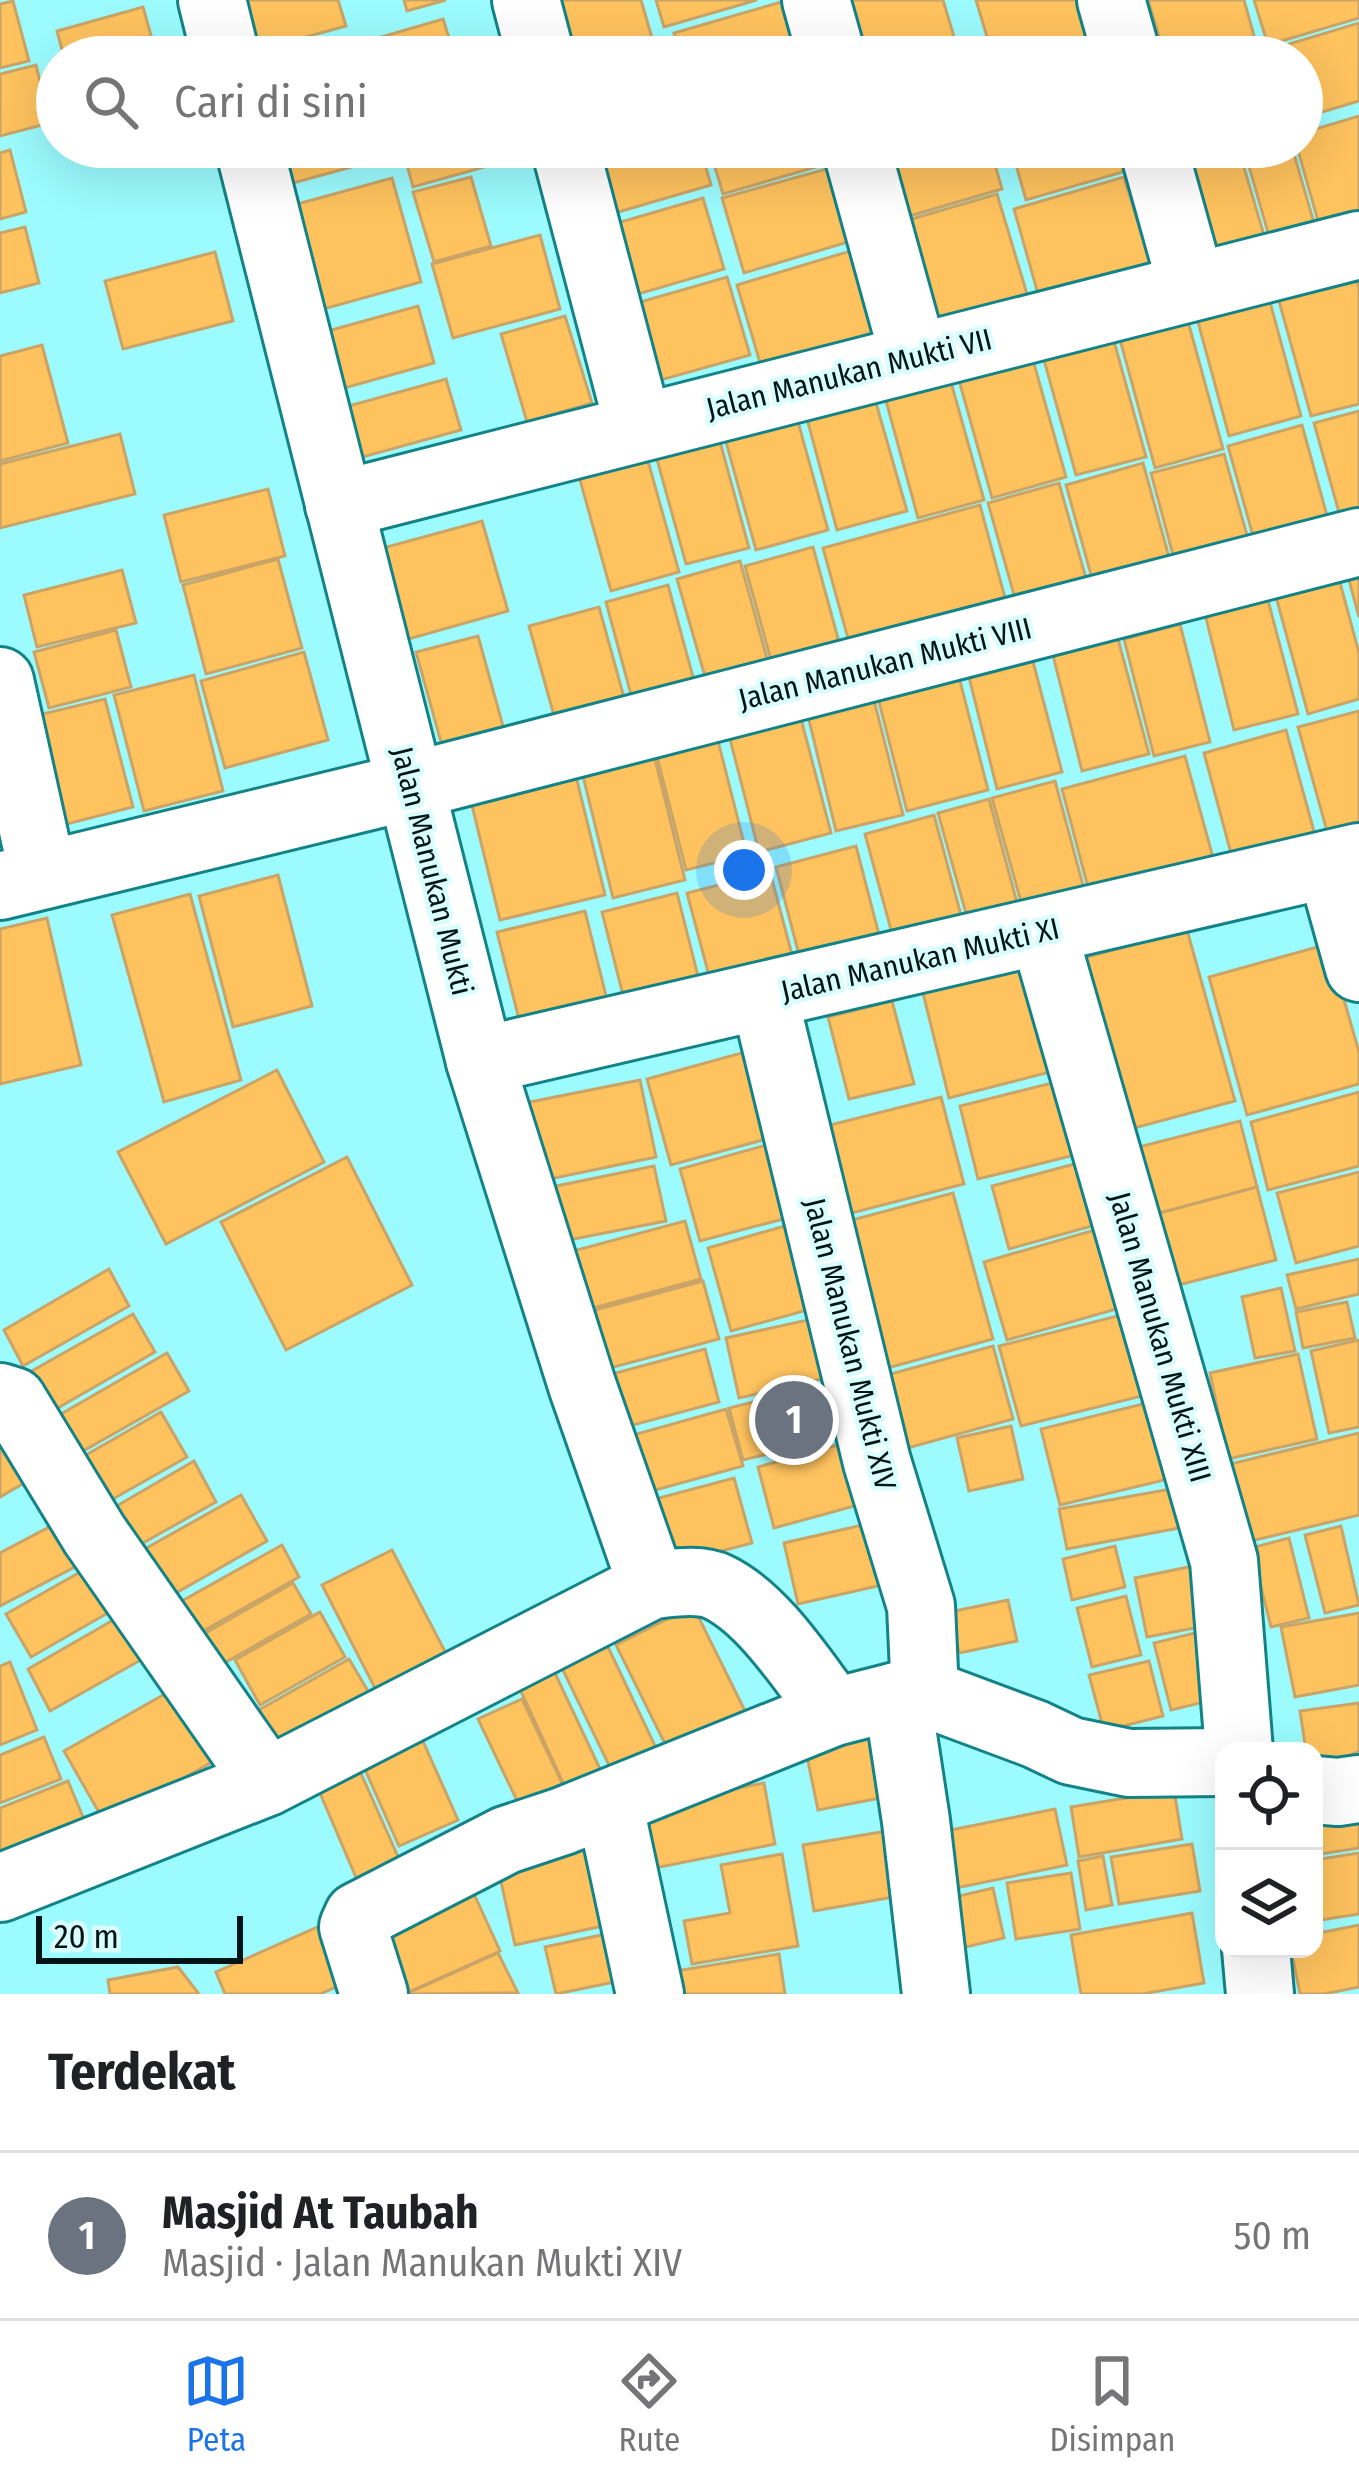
<!DOCTYPE html>
<html lang="id">
<head>
<meta charset="utf-8">
<style>
	body { margin:0; font-family:"Fira Sans Condensed",sans-serif; background:#f2f2f2; color:#202124 }
	.controls { position:absolute; right:36px; bottom:36px; display:grid; overflow:hidden; border-radius:24px; box-shadow:0 12px 48px #0002 }
	.controls button { width:108px; height:108px; display:grid; place-items:center; padding:0; border:0; border-bottom:3px solid #e0e0e0; background:#fff; color:#202124; font:60px sans-serif }
	.scale { position:absolute; left:36px; bottom:30px; width:207px; box-sizing:border-box; padding-left:12px; border:6px solid #021516; border-top:0; font-size:33px; line-height:42px; white-space:nowrap; color:#021516; -webkit-text-stroke:9px #dafdfe; paint-order:stroke }
	.you { position:absolute; left:744px; top:870px; width:42px; height:42px; margin:-30px; border:9px solid #fff; border-radius:50%; background:#1a73e8; box-shadow:0 0 0 18px #1a73e833 }
	.badge { display:grid; place-items:center; width:78px; height:78px; border-radius:50%; background:#1a73e8; color:#fff; font-size:39px; font-weight:700 }
	.pin { position:absolute; translate:-50% -50%; border:6px solid #fff; box-shadow:0 3px 12px #0006 }
	.list { margin:0; padding:0; list-style:none }
	h2 { display:flex; justify-content:space-between; align-items:center; height:156px; margin:0; padding:0 48px; font-size:51px }
	h2 small { font-size:39px; font-weight:400; color:#757577 }
	.list li { display:grid; grid-template-columns:78px 1fr auto; gap:36px; align-items:center; box-sizing:border-box; height:168px; padding:0 48px; border-top:3px solid #e0e0e0 }
	.list b { display:block; font-size:45px; white-space:nowrap }
	.list p { margin:0; font-size:39px; white-space:nowrap; color:#757577 }
	.list em { font-size:39px; font-style:normal; color:#757577 }
	.icon { flex:none; width:66px; height:66px; fill:none; stroke:currentColor; stroke-width:2; stroke-linecap:round; stroke-linejoin:round }
	.map { position:relative; flex:none; width:1359px; height:1994px; overflow:hidden }
	.search { position:absolute; background:#fff; box-shadow:0 12px 48px #0002; left:36px; right:36px; top:36px; height:132px; display:flex; align-items:center; gap:30px; box-sizing:border-box; padding:0 42px; border-radius:66px; color:#757577; font-size:45px }
	.sheet { height:324px; background:#fff }
	nav { display:flex; justify-content:space-around; align-items:center; box-sizing:border-box; height:168px; border-top:3px solid #e0e0e0; background:#fff; font-size:33px; color:#757577 }
	nav a { display:grid; justify-items:center; gap:6px }
	nav .on { color:#1a73e8 }
	.map>svg:first-child { display:block }
	.building { fill:#fec25e; stroke:#caa466; stroke-width:3 }
	.lines { fill:none; stroke-linecap:round; stroke-linejoin:round }
	.minor-casing { stroke:#138387; stroke-width:72 }
	.minor { stroke:#fff; stroke-width:66 }
	.labels { text-anchor:middle; dominant-baseline:central; stroke-width:9; stroke-linejoin:round; paint-order:stroke }
	.street-label { font-size:30px; fill:#021516; stroke:#dafdfe }
</style>
</head>
<body>
<div class="map">
<svg width="1359" height="1994" viewBox="0 0 1359 1994">
	<rect width="100%" height="100%" fill="#9bfbfe"/>
	<g class="building">
		<polygon points="230,0 338,0 346,26 244,54"/>
		<polygon points="404,0 446,0 407,11"/>
		<polygon points="534,0 641,0 652,38 587,57 551,57"/>
		<polygon points="656,0 757,0 664,27"/>
		<polygon points="788,0 810,57 681,57 674,33"/>
		<polygon points="824,0 943,0 955,40 897,57 841,57"/>
		<polygon points="976,0 1084,0 1094,37 1025,57 993,57"/>
		<polygon points="1148,0 1244,0 1256,43 1208,57 1165,57"/>
		<polygon points="1254,0 1359,0 1359,18 1268,45"/>
		<polygon points="13,1 29,61 0,68 0,4"/>
		<polygon points="143,7 157,57 64,57 57,31"/>
		<polygon points="443,19 455,57 376,57 371,40"/>
		<polygon points="1359,23 1359,101 1302,118 1302,57 1282,57 1279,47"/>
		<polygon points="356,39 361,57 318,57 316,49"/>
		<polygon points="1098,43 1102,57 1048,57"/>
		<polygon points="965,44 969,57 919,57"/>
		<polygon points="661,45 664,57 621,57"/>
		<polygon points="36,65 50,123 0,136 0,74"/>
		<polygon points="1359,116 1359,224 1322,235 1297,147 1302,147 1302,133"/>
		<polygon points="90,147 163,147 96,165"/>
		<polygon points="264,147 373,147 377,160 275,188"/>
		<polygon points="402,147 524,147 527,155 413,187"/>
		<polygon points="590,147 700,147 711,185 591,220"/>
		<polygon points="709,147 836,147 840,160 723,194"/>
		<polygon points="889,147 990,147 1002,189 896,220"/>
		<polygon points="1011,147 1127,147 1133,169 1026,200"/>
		<polygon points="1222,147 1238,147 1268,249 1214,264 1182,159"/>
		<polygon points="1251,147 1292,147 1318,237 1273,250 1244,149"/>
		<polygon points="10,150 26,212 0,219 0,153"/>
		<polygon points="837,166 858,239 744,273 722,198"/>
		<polygon points="471,177 491,246 434,262 413,192"/>
		<polygon points="1124,177 1154,275 1042,308 1014,209"/>
		<polygon points="392,178 421,282 320,310 290,206"/>
		<polygon points="997,194 1030,304 924,335 891,225"/>
		<polygon points="703,198 724,269 621,299 600,228"/>
		<polygon points="25,227 39,283 0,293 0,233"/>
		<polygon points="540,235 560,309 453,338 432,264"/>
		<polygon points="857,249 881,330 761,366 737,285"/>
		<polygon points="215,252 233,321 123,349 105,281"/>
		<polygon points="1355,273 1359,289 1359,404 1311,416 1277,294"/>
		<polygon points="727,277 750,355 632,388 609,311"/>
		<polygon points="1264,280 1301,416 1229,436 1192,300"/>
		<polygon points="1183,303 1223,449 1155,468 1115,321"/>
		<polygon points="418,306 434,363 341,389 324,332"/>
		<polygon points="565,316 592,403 527,422 501,334"/>
		<polygon points="1109,323 1146,457 1076,475 1039,342"/>
		<polygon points="42,345 68,443 0,461 0,356"/>
		<polygon points="1029,346 1066,477 992,498 955,366"/>
		<polygon points="947,368 984,500 918,518 882,386"/>
		<polygon points="446,379 461,430 359,458 345,407"/>
		<polygon points="874,396 907,511 837,530 806,415"/>
		<polygon points="795,411 828,530 756,550 723,431"/>
		<polygon points="1359,411 1359,530 1345,534 1314,423"/>
		<polygon points="1302,425 1334,541 1260,561 1228,446"/>
		<polygon points="716,427 749,548 686,564 653,445"/>
		<polygon points="120,434 135,494 0,528 0,464"/>
		<polygon points="643,443 679,572 611,591 575,462"/>
		<polygon points="1224,454 1254,560 1180,581 1151,473"/>
		<polygon points="1143,463 1175,579 1098,600 1066,485"/>
		<polygon points="1059,483 1091,596 1020,616 988,503"/>
		<polygon points="268,489 285,556 181,582 164,515"/>
		<polygon points="980,505 1011,620 855,664 823,548"/>
		<polygon points="482,521 508,611 398,642 372,551"/>
		<polygon points="813,547 845,664 777,682 745,566"/>
		<polygon points="278,559 302,648 206,674 183,585"/>
		<polygon points="740,561 768,662 706,680 677,579"/>
		<polygon points="1359,565 1359,617 1346,569"/>
		<polygon points="122,570 136,623 37,647 24,595"/>
		<polygon points="1338,575 1359,653 1359,699 1308,714 1275,593"/>
		<polygon points="668,585 696,688 634,706 606,602"/>
		<polygon points="1265,589 1298,714 1234,730 1203,606"/>
		<polygon points="599,607 628,712 558,730 529,626"/>
		<polygon points="1180,624 1210,742 1154,756 1124,639"/>
		<polygon points="116,630 131,687 49,708 34,652"/>
		<polygon points="478,636 506,737 444,753 416,652"/>
		<polygon points="1118,639 1149,754 1082,771 1053,655"/>
		<polygon points="304,652 328,740 225,768 201,681"/>
		<polygon points="1031,654 1062,772 997,789 967,669"/>
		<polygon points="958,673 988,790 907,811 877,694"/>
		<polygon points="194,675 223,791 144,811 114,695"/>
		<polygon points="105,699 133,807 63,825 34,716"/>
		<polygon points="874,700 903,815 836,831 808,716"/>
		<polygon points="1359,711 1359,834 1330,842 1298,727"/>
		<polygon points="800,715 831,833 759,852 729,735"/>
		<polygon points="715,729 747,855 686,870 654,745"/>
		<polygon points="1286,730 1315,835 1232,857 1204,753"/>
		<polygon points="1185,756 1214,861 1090,895 1062,789"/>
		<polygon points="655,759 685,880 613,898 583,776"/>
		<polygon points="572,760 605,895 500,920 467,785"/>
		<polygon points="1055,781 1085,893 1023,909 992,798"/>
		<polygon points="989,799 1019,910 969,924 938,813"/>
		<polygon points="934,815 966,934 897,952 865,834"/>
		<polygon points="856,846 884,954 804,974 776,867"/>
		<polygon points="770,872 795,966 712,987 687,893"/>
		<polygon points="278,875 312,1006 233,1027 199,896"/>
		<polygon points="677,893 701,988 626,1007 602,912"/>
		<polygon points="190,894 241,1080 164,1102 112,915"/>
		<polygon points="585,911 611,1016 524,1039 497,932"/>
		<polygon points="47,918 81,1065 0,1084 0,929"/>
		<polygon points="1187,930 1235,1101 1127,1130 1080,959"/>
		<polygon points="1328,944 1359,1052 1359,1084 1247,1115 1209,977"/>
		<polygon points="1023,968 1050,1072 949,1098 923,993"/>
		<polygon points="892,1001 914,1084 849,1099 828,1017"/>
		<polygon points="745,1052 770,1138 671,1165 647,1079"/>
		<polygon points="277,1070 324,1162 166,1244 118,1152"/>
		<polygon points="1068,1079 1087,1152 978,1179 960,1106"/>
		<polygon points="640,1080 656,1157 535,1182 520,1104"/>
		<polygon points="1359,1092 1359,1166 1268,1190 1251,1122"/>
		<polygon points="941,1097 964,1184 848,1214 826,1126"/>
		<polygon points="1240,1121 1257,1187 1141,1218 1123,1151"/>
		<polygon points="781,1141 802,1214 700,1241 680,1169"/>
		<polygon points="347,1157 412,1285 286,1350 221,1222"/>
		<polygon points="1093,1159 1110,1221 1009,1249 992,1186"/>
		<polygon points="654,1166 666,1221 543,1245 532,1191"/>
		<polygon points="1359,1172 1359,1246 1296,1263 1277,1193"/>
		<polygon points="1257,1187 1276,1260 1159,1290 1141,1218"/>
		<polygon points="953,1193 993,1339 877,1371 837,1224"/>
		<polygon points="685,1221 701,1279 590,1309 573,1251"/>
		<polygon points="802,1221 826,1305 731,1331 708,1248"/>
		<polygon points="1105,1227 1127,1306 1007,1340 984,1262"/>
		<polygon points="1359,1259 1359,1294 1296,1309 1287,1275"/>
		<polygon points="109,1269 129,1306 23,1366 4,1330"/>
		<polygon points="703,1281 719,1339 610,1368 595,1310"/>
		<polygon points="1281,1288 1295,1351 1255,1358 1242,1297"/>
		<polygon points="1347,1302 1355,1338 1303,1348 1296,1312"/>
		<polygon points="1137,1311 1158,1392 1021,1426 999,1346"/>
		<polygon points="133,1314 155,1352 44,1416 21,1377"/>
		<polygon points="826,1316 839,1375 739,1398 726,1338"/>
		<polygon points="1359,1340 1359,1427 1329,1433 1311,1351"/>
		<polygon points="993,1346 1013,1419 893,1452 872,1379"/>
		<polygon points="705,1349 719,1402 622,1428 608,1375"/>
		<polygon points="167,1353 189,1391 69,1459 47,1422"/>
		<polygon points="1298,1354 1317,1439 1228,1459 1210,1373"/>
		<polygon points="845,1379 858,1432 743,1460 729,1408"/>
		<polygon points="1159,1400 1177,1477 1060,1505 1041,1429"/>
		<polygon points="726,1409 743,1466 641,1494 626,1437"/>
		<polygon points="161,1412 187,1457 97,1508 72,1463"/>
		<polygon points="1011,1426 1023,1479 969,1491 957,1438"/>
		<polygon points="1359,1433 1359,1515 1247,1542 1230,1464"/>
		<polygon points="0,1434 26,1482 0,1497"/>
		<polygon points="852,1441 869,1502 774,1528 758,1467"/>
		<polygon points="194,1461 216,1502 125,1553 103,1514"/>
		<polygon points="734,1478 752,1543 662,1567 644,1502"/>
		<polygon points="1188,1486 1195,1525 1067,1549 1059,1509"/>
		<polygon points="241,1495 267,1541 162,1601 134,1555"/>
		<polygon points="68,1517 90,1559 0,1606 0,1553"/>
		<polygon points="889,1519 904,1580 798,1604 784,1543"/>
		<polygon points="1341,1526 1359,1605 1325,1613 1305,1535"/>
		<polygon points="1289,1538 1309,1618 1271,1627 1251,1548"/>
		<polygon points="282,1545 299,1577 198,1634 180,1602"/>
		<polygon points="1115,1546 1125,1587 1072,1600 1063,1559"/>
		<polygon points="392,1550 449,1659 379,1696 322,1585"/>
		<polygon points="1198,1565 1210,1625 1147,1637 1135,1578"/>
		<polygon points="89,1567 113,1610 31,1657 6,1614"/>
		<polygon points="293,1583 311,1614 212,1670 195,1639"/>
		<polygon points="1126,1596 1141,1655 1092,1667 1077,1608"/>
		<polygon points="1008,1600 1017,1641 959,1653 950,1612"/>
		<polygon points="693,1606 751,1723 674,1762 616,1645"/>
		<polygon points="320,1612 345,1657 260,1705 235,1660"/>
		<polygon points="1359,1613 1359,1685 1295,1697 1281,1627"/>
		<polygon points="122,1615 146,1657 50,1711 28,1669"/>
		<polygon points="1211,1629 1229,1696 1171,1710 1154,1643"/>
		<polygon points="608,1647 667,1771 622,1792 562,1668"/>
		<polygon points="349,1659 378,1708 285,1760 257,1711"/>
		<polygon points="1149,1661 1163,1716 1104,1731 1089,1675"/>
		<polygon points="10,1662 37,1730 0,1745 0,1666"/>
		<polygon points="554,1671 600,1769 564,1785 519,1687"/>
		<polygon points="179,1686 219,1758 105,1823 64,1751"/>
		<polygon points="522,1699 574,1808 530,1828 478,1719"/>
		<polygon points="1359,1703 1359,1751 1314,1773 1314,1751 1306,1751 1300,1711"/>
		<polygon points="890,1720 906,1793 818,1810 803,1737"/>
		<polygon points="44,1737 61,1779 0,1803 0,1755"/>
		<polygon points="422,1739 458,1820 399,1846 363,1765"/>
		<polygon points="355,1760 407,1877 364,1896 314,1779"/>
		<polygon points="68,1781 88,1829 0,1864 0,1808"/>
		<polygon points="764,1783 775,1844 655,1868 644,1807"/>
		<polygon points="1174,1790 1182,1839 1079,1857 1071,1807"/>
		<polygon points="1359,1798 1359,1848 1314,1855 1314,1805"/>
		<polygon points="1055,1809 1067,1865 932,1893 921,1836"/>
		<polygon points="911,1827 922,1892 814,1911 803,1845"/>
		<polygon points="1192,1844 1200,1891 1119,1904 1111,1857"/>
		<polygon points="596,1847 612,1924 515,1945 498,1868"/>
		<polygon points="1359,1853 1359,1914 1314,1921 1314,1860"/>
		<polygon points="782,1854 798,1946 692,1964 684,1921 730,1913 721,1865"/>
		<polygon points="1103,1856 1112,1905 1086,1910 1078,1861"/>
		<polygon points="1071,1873 1080,1929 1016,1939 1007,1883"/>
		<polygon points="469,1883 500,1951 404,1994 359,1933"/>
		<polygon points="993,1888 1004,1938 945,1952 933,1902"/>
		<polygon points="1192,1913 1204,1983 1142,1994 1081,1994 1071,1935"/>
		<polygon points="329,1922 354,1979 320,1994 225,1994 216,1972"/>
		<polygon points="1359,1925 1359,1987 1324,1994 1300,1994 1291,1949 1314,1949 1314,1934"/>
		<polygon points="629,1929 639,1977 556,1994 545,1947"/>
		<polygon points="498,1953 518,1993 406,1994"/>
		<polygon points="779,1954 785,1994 673,1994 670,1972"/>
		<polygon points="178,1967 199,1994 110,1994 108,1980"/>
	</g>
	<g class="lines">
		<defs>
			<g id="minor">
				<polyline points="212,0 226,57"/>
				<polyline points="526,0 541,57"/>
				<polyline points="816,0 832,57"/>
				<polyline points="1111,0 1127,57"/>
				<polyline points="249,147 480,1061 582,1385 652,1585"/>
				<polyline points="565,147 639,428"/>
				<polyline points="856,147 914,357"/>
				<polyline points="1153,147 1192,287"/>
				<polyline points="339,505 1359,245"/>
				<polyline points="0,681 43,875"/>
				<polyline points="1330,864 1359,968"/>
				<polyline points="0,886 411,786 1359,542"/>
				<polyline points="1043,931 1224,1561 1239,1751"/>
				<polyline points="764,996 877,1462 921,1606 925,1693"/>
				<polyline points="480,1061 1359,857"/>
				<polyline points="0,1397 13,1401 94,1534 267,1782"/>
				<polyline points="897,1696 916,1821 936,1994"/>
				<polyline points="1314,1790 1338,1792 1359,1789"/>
				<polyline points="609,1803 650,1994"/>
				<path d="M0 1888 267 1782 652 1585C673 1583 699 1578 718 1587 764 1609 804 1673 834 1712"/>
				<polyline points="1256,1949 1260,1994"/>
				<polyline points="374,1994 353,1927 358,1916 506,1840 563,1821 834,1712 897,1696 925,1693 1035,1734 1071,1751 1129,1763 1224,1762"/>
			</g>
		</defs>
		<use href="#minor" class="minor-casing"/>
		<use href="#minor" class="minor"/>
	</g>
	<g class="labels">
		<g class="street-label">
			<text transform="translate(849 374) rotate(-14)">Jalan Manukan Mukti VII</text>
			<text transform="translate(885 664) rotate(-14)">Jalan Manukan Mukti VIII</text>
			<text transform="translate(432 871) rotate(76)">Jalan Manukan Mukti</text>
			<text transform="translate(920 960) rotate(-13)">Jalan Manukan Mukti XI</text>
			<text transform="translate(1160 1337) rotate(74)">Jalan Manukan Mukti XIII</text>
			<text transform="translate(850 1344) rotate(76)">Jalan Manukan Mukti XIV</text>
		</g>
	</g>
</svg>
<div class="controls">
<button><svg class="icon" aria-label="locate" viewBox="0 0 24 24"><circle cx="12" cy="12" r="6"/><path d="M12 2v4M12 18v4M2 12h4M18 12h4"/></svg></button>
<button><svg class="icon" aria-label="layers" viewBox="0 0 24 24"><path d="M12 4l9 5-9 5-9-5zM3 14l9 5 9-5"/></svg></button>
</div>
<div class="scale">20 m</div>
<div class="you"></div>
<div class="pin badge" style="left:794px;top:1420px;background:#6b7280">1</div>
<div class="search"><svg class="icon" aria-label="search" viewBox="0 0 24 24"><circle cx="10" cy="10" r="6"/><path d="M15 15l6 6"/></svg>Cari di sini</div>
</div>
<section class="sheet">
<h2>Terdekat<small></small></h2>
<ul class="list">
<li><span class="badge" style="background:#6b7280">1</span><div><b>Masjid At Taubah</b><p>Masjid · Jalan Manukan Mukti XIV</p></div><em>50 m</em></li>
</ul>
</section>
<nav>
<a class="on"><svg class="icon" aria-label="map" viewBox="0 0 24 24"><path d="M3 6l6-2 6 2 6-2v14l-6 2-6-2-6 2zM9 4v14M15 6v14"/></svg>Peta</a>
<a><svg class="icon" aria-label="directions" viewBox="0 0 24 24"><path d="M12 3l9 9-9 9-9-9zM9 14v-3h6M13 9l2 2-2 2"/></svg>Rute</a>
<a><svg class="icon" aria-label="saved" viewBox="0 0 24 24"><path d="M7 4h10v16l-5-4-5 4z"/></svg>Disimpan</a>
</nav>
</body>
</html>
